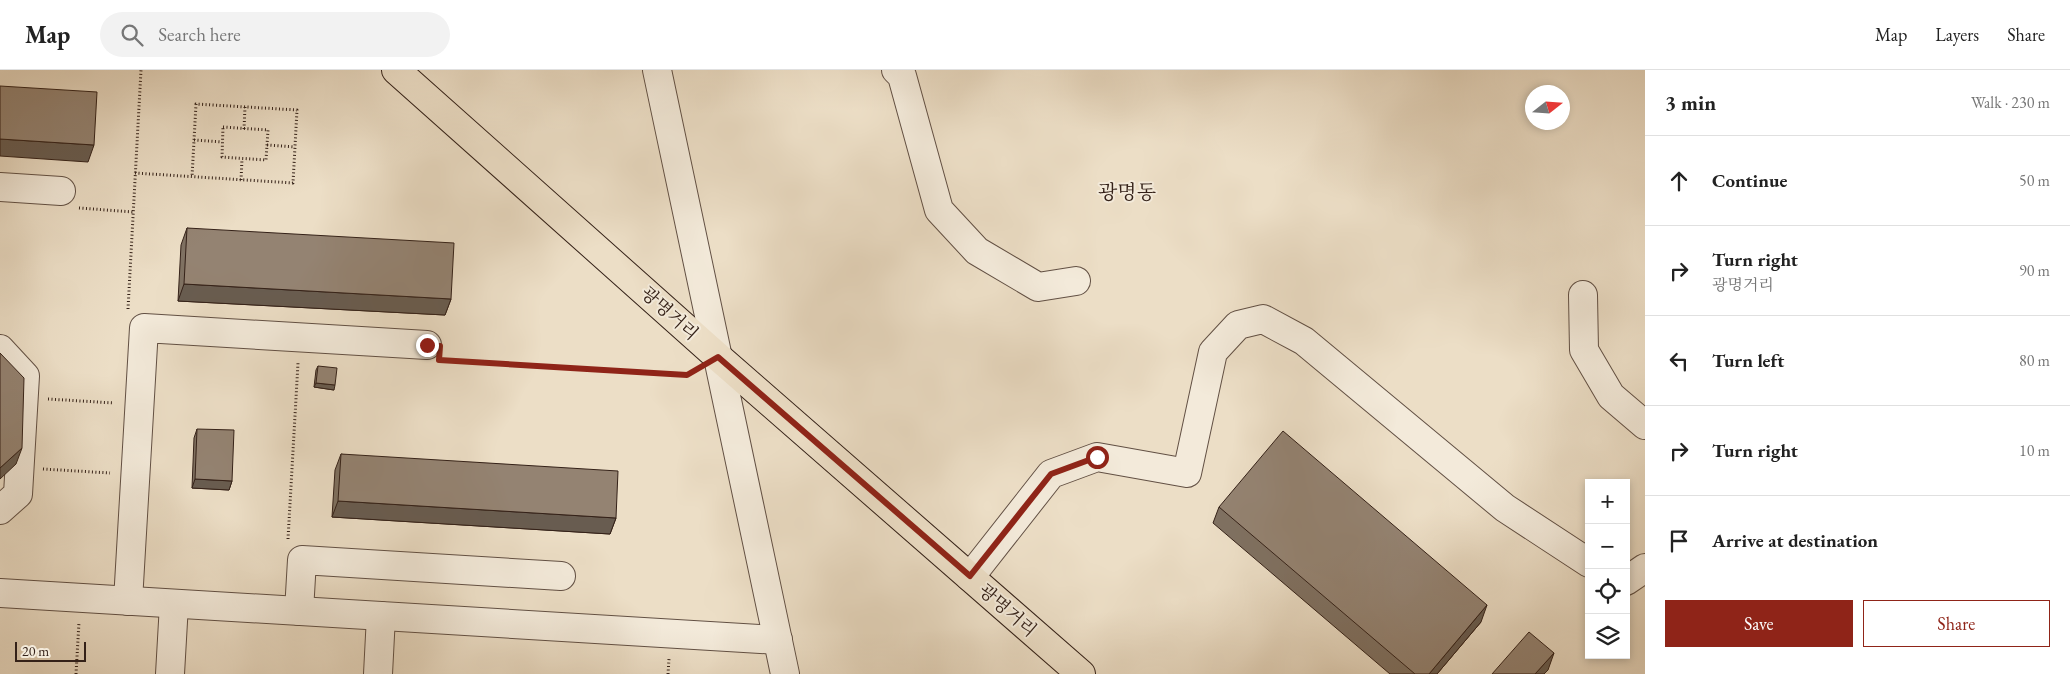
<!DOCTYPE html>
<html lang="en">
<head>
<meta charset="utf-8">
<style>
	body { margin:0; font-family:"EB Garamond","Noto Serif KR",serif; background:#f2f2f2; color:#222 }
	.controls { position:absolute; right:15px; bottom:15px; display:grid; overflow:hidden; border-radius:0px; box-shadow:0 2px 8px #0003 }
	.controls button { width:45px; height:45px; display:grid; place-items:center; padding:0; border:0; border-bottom:1px solid #e0e0e0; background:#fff; color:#222; font:25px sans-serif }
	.compass { position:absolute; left:1525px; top:15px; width:45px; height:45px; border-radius:50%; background:#fff; box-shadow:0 2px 8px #0003; rotate:73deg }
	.scale { position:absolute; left:15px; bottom:12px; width:71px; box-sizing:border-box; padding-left:5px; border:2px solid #342118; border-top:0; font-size:14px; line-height:18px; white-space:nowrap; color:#342118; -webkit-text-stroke:4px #f3eada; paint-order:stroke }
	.stop { position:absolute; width:15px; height:15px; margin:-11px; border:4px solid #8f2418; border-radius:50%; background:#fff }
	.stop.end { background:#8f2418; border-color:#fff; box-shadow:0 1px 5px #0008 }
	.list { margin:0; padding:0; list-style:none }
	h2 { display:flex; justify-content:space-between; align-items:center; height:65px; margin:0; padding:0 20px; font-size:21px }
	h2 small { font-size:16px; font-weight:400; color:#767676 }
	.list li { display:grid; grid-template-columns:32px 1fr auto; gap:15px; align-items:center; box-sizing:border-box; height:90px; padding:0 20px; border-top:1px solid #e0e0e0 }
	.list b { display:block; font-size:19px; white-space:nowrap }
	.list p { margin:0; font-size:16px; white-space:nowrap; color:#767676 }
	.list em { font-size:16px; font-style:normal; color:#767676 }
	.actions { display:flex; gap:10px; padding:15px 20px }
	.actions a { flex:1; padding:11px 0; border:1px solid #8f2418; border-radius:0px; text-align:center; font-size:18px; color:#8f2418 }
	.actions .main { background:#8f2418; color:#fff }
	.icon { flex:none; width:28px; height:28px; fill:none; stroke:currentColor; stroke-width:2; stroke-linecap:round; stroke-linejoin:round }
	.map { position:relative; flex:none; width:1645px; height:604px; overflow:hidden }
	header { display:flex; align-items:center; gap:30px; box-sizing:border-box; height:70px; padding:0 25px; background:#fff; border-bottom:1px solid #e0e0e0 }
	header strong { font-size:24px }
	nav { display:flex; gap:28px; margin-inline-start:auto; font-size:18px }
	.search { width:350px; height:45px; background:#f2f2f2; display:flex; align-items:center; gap:12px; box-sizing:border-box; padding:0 18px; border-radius:28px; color:#767676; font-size:19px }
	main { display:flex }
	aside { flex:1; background:#fff }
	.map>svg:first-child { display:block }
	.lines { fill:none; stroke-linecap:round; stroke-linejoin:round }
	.minor-casing { stroke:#625044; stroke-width:30 }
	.major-casing { stroke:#342118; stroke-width:30 }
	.path { stroke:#342118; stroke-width:3; stroke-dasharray:1 2.5; stroke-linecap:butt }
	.minor { stroke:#f3eada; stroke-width:28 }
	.major { stroke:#ecdec6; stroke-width:28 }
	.wall { fill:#7f7162; stroke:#342118 }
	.shaded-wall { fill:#685c50; stroke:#342118 }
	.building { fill:#948372; stroke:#342118 }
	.route { stroke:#8f2418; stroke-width:6 }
	.labels { text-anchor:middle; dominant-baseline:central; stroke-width:4; stroke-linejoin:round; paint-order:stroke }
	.street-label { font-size:18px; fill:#342118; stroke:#f3eada }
	.quarter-label { font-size:20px; fill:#342118; stroke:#f3eada }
</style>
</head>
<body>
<header>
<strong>Map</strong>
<div class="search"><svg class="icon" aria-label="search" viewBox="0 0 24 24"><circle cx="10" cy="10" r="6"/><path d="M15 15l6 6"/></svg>Search here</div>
<nav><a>Map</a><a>Layers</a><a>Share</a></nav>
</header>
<main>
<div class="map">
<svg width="1645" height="604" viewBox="0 0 1645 604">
	<rect width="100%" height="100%" fill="#ecdec6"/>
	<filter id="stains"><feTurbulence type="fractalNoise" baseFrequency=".004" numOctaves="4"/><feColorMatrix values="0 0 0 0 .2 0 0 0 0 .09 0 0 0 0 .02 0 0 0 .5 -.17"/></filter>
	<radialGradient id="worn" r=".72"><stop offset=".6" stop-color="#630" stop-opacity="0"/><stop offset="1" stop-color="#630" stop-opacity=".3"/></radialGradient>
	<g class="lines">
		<defs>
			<g id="minor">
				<polyline points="657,0 785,604"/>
				<polyline points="896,0 902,6 939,140 977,181 1038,217 1076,211"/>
				<polyline points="0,117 61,121"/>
				<polyline points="1583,225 1584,280 1611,326 1645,355"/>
				<polyline points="0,279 25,306 18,424 0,440"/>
				<polyline points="970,507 1051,404 1097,387 1187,403 1213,282 1238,255 1263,249 1304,271 1505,438 1589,493"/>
				<polyline points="1626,511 1645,498"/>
				<polyline points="0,523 778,570"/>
				<polyline points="128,531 144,258 427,275"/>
				<polyline points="299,541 302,490 561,506"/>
				<polyline points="170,604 174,534"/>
				<polyline points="378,604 381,546"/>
			</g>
			<polyline id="major" points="396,0 718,287 1081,604"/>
		</defs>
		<use href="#minor" class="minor-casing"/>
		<use href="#major" class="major-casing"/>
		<g class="path">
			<polygon points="223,57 268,60 266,90 222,87"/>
			<polyline points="244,59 245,37"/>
			<polyline points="194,70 222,72"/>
			<polyline points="267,75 295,77"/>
			<polyline points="135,103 293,113 297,40 196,34 192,107"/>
			<polyline points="241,110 242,89"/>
			<polyline points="79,138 133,142"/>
			<polyline points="128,239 141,0"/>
			<polyline points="447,290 687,305 694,301"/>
			<polyline points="48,329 114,333"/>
			<polyline points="43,399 110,403"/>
			<polyline points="288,469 298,293"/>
			<polyline points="76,604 79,552"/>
			<polyline points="668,604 669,589"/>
		</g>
		<use href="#minor" class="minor"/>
		<use href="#major" class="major"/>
	</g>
	<g class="wall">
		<polygon points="187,158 451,229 445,245 178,231 181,175"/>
		<polygon points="318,296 334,320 314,317 316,300"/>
		<polygon points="197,359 232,411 229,420 192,418 194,368"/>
		<polygon points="341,384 616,448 610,464 332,447 335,400"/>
		<polygon points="1219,437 1481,552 1437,604 1390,604 1213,453"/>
	</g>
	<g class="shaded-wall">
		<polygon points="0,69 94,75 88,92 0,86"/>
		<polygon points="184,214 451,229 445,245 178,231"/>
		<polygon points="316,313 335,315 334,320 314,317"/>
		<polygon points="22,378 16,394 0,409 0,398"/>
		<polygon points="195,409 232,411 229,420 192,418"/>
		<polygon points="338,431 616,448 610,464 332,447"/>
		<polygon points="1487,535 1481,552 1437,604 1429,604"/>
		<polygon points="1554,583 1548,600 1544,604 1535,604"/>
	</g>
	<g class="building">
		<polygon points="0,16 97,22 94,75 0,69"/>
		<polygon points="187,158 454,173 451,229 184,214"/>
		<polygon points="0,283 24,308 22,378 0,398"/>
		<polygon points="318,296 337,298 335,315 316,313"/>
		<polygon points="197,359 234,360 232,411 195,409"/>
		<polygon points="1283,361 1487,535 1429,604 1415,604 1219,437"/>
		<polygon points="341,384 618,401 616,448 338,431"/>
		<polygon points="1529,562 1554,583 1535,604 1492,604"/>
	</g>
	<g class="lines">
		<polyline class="route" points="427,275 440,276 439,290 687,305 718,287 970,506 1051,404 1097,387"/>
	</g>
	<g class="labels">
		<g class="street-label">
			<text transform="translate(670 243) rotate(42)">광명거리</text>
			<text transform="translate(1008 540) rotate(41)">광명거리</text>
		</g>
		<g class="quarter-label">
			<text x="1127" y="122">광명동</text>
		</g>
	</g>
	<rect width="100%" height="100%" filter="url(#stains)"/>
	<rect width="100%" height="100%" fill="url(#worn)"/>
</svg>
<div class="controls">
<button>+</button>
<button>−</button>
<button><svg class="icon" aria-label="locate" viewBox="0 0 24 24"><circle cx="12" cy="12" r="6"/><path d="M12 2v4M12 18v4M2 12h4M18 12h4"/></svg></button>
<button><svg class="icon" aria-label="layers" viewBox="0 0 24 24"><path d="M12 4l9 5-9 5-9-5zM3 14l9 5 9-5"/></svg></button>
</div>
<svg class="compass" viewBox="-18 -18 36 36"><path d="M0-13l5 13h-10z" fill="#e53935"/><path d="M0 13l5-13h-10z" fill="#767676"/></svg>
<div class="scale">20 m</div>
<div class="stop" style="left:1097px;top:387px"></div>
<div class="stop end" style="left:427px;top:275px"></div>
</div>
<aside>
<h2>3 min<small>Walk · 230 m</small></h2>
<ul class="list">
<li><svg class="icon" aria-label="ahead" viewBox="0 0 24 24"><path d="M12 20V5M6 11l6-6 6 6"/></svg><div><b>Continue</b></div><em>50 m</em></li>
<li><svg class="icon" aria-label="right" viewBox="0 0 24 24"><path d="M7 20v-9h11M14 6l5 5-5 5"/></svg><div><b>Turn right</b><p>광명거리</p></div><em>90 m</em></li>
<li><svg class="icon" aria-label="left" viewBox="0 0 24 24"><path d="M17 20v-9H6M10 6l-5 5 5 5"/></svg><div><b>Turn left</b></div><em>80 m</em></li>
<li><svg class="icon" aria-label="right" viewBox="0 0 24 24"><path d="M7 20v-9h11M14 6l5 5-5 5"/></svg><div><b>Turn right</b></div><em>10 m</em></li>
<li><svg class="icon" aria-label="arrive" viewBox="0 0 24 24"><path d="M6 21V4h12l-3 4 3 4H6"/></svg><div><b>Arrive at destination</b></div></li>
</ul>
<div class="actions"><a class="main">Save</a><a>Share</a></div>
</aside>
</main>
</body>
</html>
